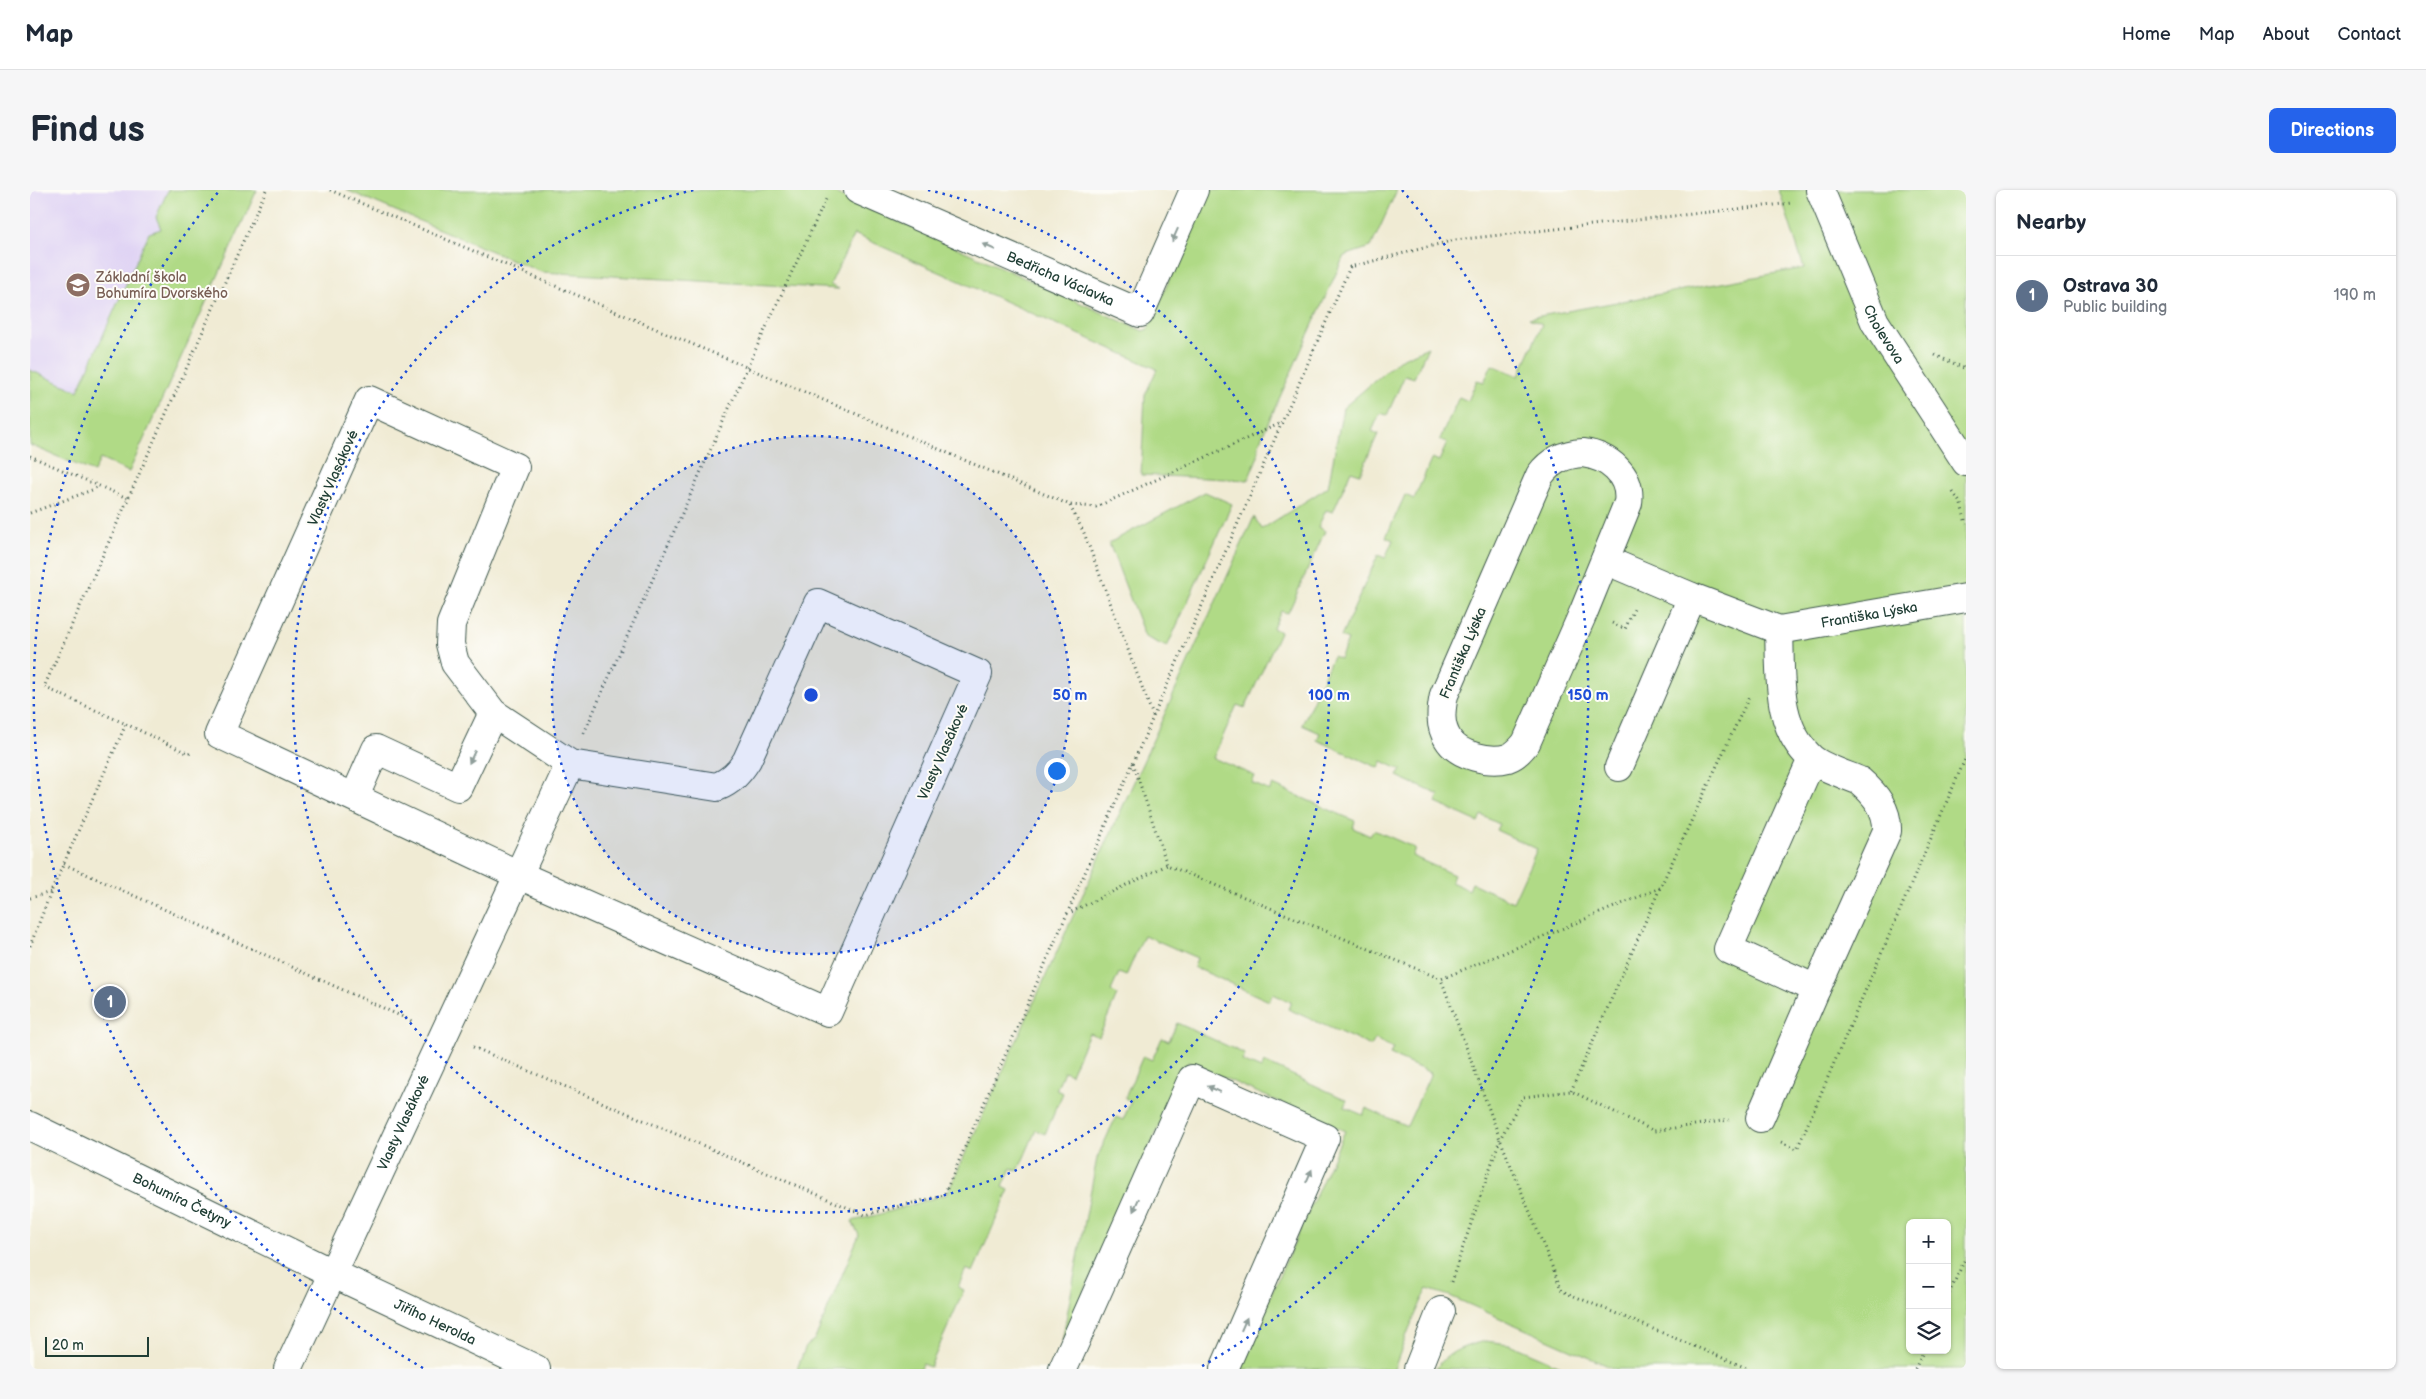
<!DOCTYPE html>
<html lang="en">
<head>
<meta charset="utf-8">
<style>
	body { margin:0; font-family:"Balsamiq Sans",sans-serif; background:#f6f6f7; color:#1f2937 }
	.controls { position:absolute; right:15px; bottom:15px; display:grid; overflow:hidden; border-radius:8px; box-shadow:0 1px 4px #0004 }
	.controls button { width:45px; height:45px; display:grid; place-items:center; padding:0; border:0; border-bottom:1px solid #e0e1e3; background:#fff; color:#1f2937; font:25px sans-serif }
	.scale { position:absolute; left:15px; bottom:12px; width:104px; box-sizing:border-box; padding-left:5px; border:2px solid #1f3d34; border-top:0; font-size:14px; line-height:18px; white-space:nowrap; color:#1f3d34; -webkit-text-stroke:4px #fdfcf7; paint-order:stroke }
	.you { position:absolute; left:1026px; top:580px; width:18px; height:18px; margin:-12px; border:4px solid #fff; border-radius:50%; background:#1a73e8; box-shadow:0 0 0 8px #1a73e833 }
	.badge { display:grid; place-items:center; width:32px; height:32px; border-radius:50%; background:#2563eb; color:#fff; font-size:16px; font-weight:700 }
	.pin { position:absolute; translate:-50% -50%; border:2px solid #fff; box-shadow:0 1px 5px #0006 }
	.list { margin:0; padding:0; list-style:none }
	h2 { display:flex; justify-content:space-between; align-items:center; height:65px; margin:0; padding:0 20px; font-size:21px }
	h2 small { font-size:16px; font-weight:400; color:#747a83 }
	.list li { display:grid; grid-template-columns:32px 1fr auto; gap:15px; align-items:center; box-sizing:border-box; height:80px; padding:0 20px; border-top:1px solid #e0e1e3 }
	.list b { display:block; font-size:19px; white-space:nowrap }
	.list p { margin:0; font-size:16px; white-space:nowrap; color:#747a83 }
	.list em { font-size:16px; font-style:normal; color:#747a83 }
	.icon { flex:none; width:28px; height:28px; fill:none; stroke:currentColor; stroke-width:2; stroke-linecap:round; stroke-linejoin:round }
	.map { position:relative; flex:none; width:1936px; height:1179px; overflow:hidden; border-radius:8px }
	header { display:flex; align-items:center; gap:30px; box-sizing:border-box; height:70px; padding:0 25px; background:#fff; border-bottom:1px solid #e0e1e3 }
	header strong { font-size:24px }
	nav { display:flex; gap:28px; margin-inline-start:auto; font-size:18px }
	.intro { display:flex; align-items:center; justify-content:space-between; box-sizing:border-box; height:120px; padding:0 30px }
	h1 { margin:0; font-size:35px }
	.button { padding:12px 22px; border-radius:8px; background:#2563eb; color:#fff; font-size:18px; font-weight:700 }
	main { display:flex; gap:30px; padding:0 30px }
	aside { flex:1; background:#fff; border-radius:8px; box-shadow:0 1px 4px #0004 }
	.map>svg:first-child { display:block }
	.built { fill:#e0d4f4 }
	.green { fill:#b0da86; stroke:#688c5d; fill-rule:evenodd }
	.lines { fill:none; stroke-linecap:round; stroke-linejoin:round }
	.minor-casing { stroke:#3e574c; stroke-width:30 }
	.path { stroke:#3e574c; stroke-width:3; stroke-dasharray:1 4; stroke-linecap:butt }
	.minor { stroke:#fff; stroke-width:28 }
	.oneway { fill:#8f9e9a }
	.ring { fill:none; stroke:#1d4ed8; stroke-width:2.5; stroke-dasharray:2.5 5 }
	.labels { text-anchor:middle; dominant-baseline:central; stroke-width:4; stroke-linejoin:round; paint-order:stroke }
	.education-label { font-size:14px; fill:#785e54; stroke:#fdfcf7; text-anchor:start }
	.street-label { font-size:14px; fill:#1f3d34; stroke:#fdfcf7 }
	.centre { fill:#1d4ed8; stroke:#fdfcf7; stroke-width:2.5 }
	.ring-label { font-size:15px; text-anchor:middle; font-weight:bold; fill:#1d4ed8; stroke:#fdfcf7; stroke-width:4; stroke-linejoin:round; paint-order:stroke }
</style>
</head>
<body>
<header>
<strong>Map</strong>
<nav><a>Home</a><a>Map</a><a>About</a><a>Contact</a></nav>
</header>
<div class="intro"><h1>Find us</h1><a class="button">Directions</a></div>
<main>
<div class="map">
<svg width="1936" height="1179" viewBox="0 0 1936 1179">
	<rect width="100%" height="100%" fill="#fdfcf7"/>
	<filter id="ink" filterUnits="userSpaceOnUse"><feTurbulence type="fractalNoise" baseFrequency=".02" numOctaves="2"/><feDisplacementMap in="SourceGraphic" scale="10" xChannelSelector="R" yChannelSelector="G"/><feConvolveMatrix kernelMatrix="1 2 1 2 8 2 1 2 1" color-interpolation-filters="sRGB"/></filter>
	<filter id="wash" filterUnits="userSpaceOnUse"><feTurbulence type="fractalNoise" baseFrequency=".0096" numOctaves="4" result="noise"/><feDisplacementMap in="SourceGraphic" scale="20" xChannelSelector="R" yChannelSelector="G"/><feGaussianBlur stdDeviation="1.12" result="paint"/><feColorMatrix in="noise" values="0 0 0 0 0 0 0 0 0 0 0 0 0 0 0 0 0 1.4 0 .05"/><feComposite in="paint" operator="in"/></filter>
	<g filter="url(#wash)">
		<rect width="100%" height="100%" fill="#f0ebd4"/>
		<polygon class="built" points="0,0 138,0 126,27 131,39 119,44 47,202 0,180"/>
		<g class="green">
			<polygon points="138,0 227,0 99,282 70,269 64,282 0,255 0,180 48,201 119,43 131,39 126,27"/>
			<polygon points="316,0 798,0 1113,141 1118,139 1178,0 1367,0 1341,57 1314,66 1229,253 1228,266 1218,290 1111,285 1115,205 1127,179 824,44 800,95 809,99 511,82"/>
			<path d="M1749 0H1936V1179H1585L1420 1106 1397 1099 1379 1139 1364 1179H1207L1315 941 1158 872 1032 1151 1067 968 1086 927 1093 930 1101 911 1095 908 1113 866 1122 870 1132 848 1139 851 1147 833 1215 864 1212 871 1231 879 1234 872 1317 910 1314 917 1333 925 1336 918 1377 936 1401 883 1360 865 1363 858 1345 849 1341 856 1258 819 1261 812 1243 804 1239 811 1164 777 1167 768 1114 745 1096 786 1089 783 1081 801 1087 805 1069 847 1059 843 1041 884 1034 881 1026 900 1033 903 1015 944 1006 940 988 981 981 978 973 997 979 1000 943 1082 936 1079 928 1097 934 1100 900 1177 892 1174 890 1179H767L776 1156 785 1149 829 1045 822 1031C855 1024 885 1013 917 1004L1224 327 1232 339 1298 297 1313 218 1369 170 1398 157 1384 188 1375 185 1357 225 1350 223 1342 241 1348 244 1330 284 1321 281 1303 322 1296 320 1288 337 1295 341 1258 423 1251 421 1243 438 1250 442 1215 518 1207 515 1183 568 1225 586 1222 593 1240 601 1243 595 1325 631 1323 638 1340 646 1344 640 1385 658 1382 666 1424 685 1421 692 1439 700 1442 693 1483 712 1507 659 1466 640 1469 634 1451 625 1448 632 1406 613 1409 605 1367 586 1371 580 1352 571 1349 578 1287 550 1290 543 1272 535 1303 466 1310 469 1318 450 1311 447 1348 365 1355 368 1363 350 1356 347 1375 305 1384 309 1402 268 1409 271 1417 253 1410 249 1429 207 1438 211 1447 190 1454 192 1462 175 1489 186 1512 134 1499 128 1774 78ZM1880 1033H1917V1160H1880Z"/>
			<polygon points="1175,302 1202,314 1137,457 1115,447 1079,353"/>
			<path d="M1455 1151 1479 1154 1535 1178 1406 1179C1418 1161 1435 1156 1455 1151Z"/>
		</g>
	</g>
	<g filter="url(#ink)">
		<g class="lines">
			<defs>
				<g id="minor">
					<path id="s1" d="M828 0 1110 123 1164 0"/>
					<path id="s2" d="M1790 0 1845 132 1936 272"/>
					<path d="M339 210 485 277 421 434 420 454 425 473 463 523 540 574 687 597C701 591 709 583 717 570L788 413 948 484 798 822 489 685 189 544Z"/>
					<path d="M1553 263C1578 266 1602 285 1598 313L1554 421 1496 553C1491 559 1486 565 1478 568 1460 573 1428 566 1418 549 1409 535 1411 520 1414 505L1510 285C1521 270 1535 264 1553 263Z"/>
					<path id="s3" d="M1575 370 1662 407 1749 440 1936 408"/>
					<path d="M1749 440C1751 484 1745 535 1781 568 1791 577 1816 585 1830 591 1846 605 1858 620 1857 641L1786 799 1698 759 1782 569"/>
					<polyline points="1589,577 1662,407"/>
					<polyline points="325,606 346,559 428,597 463,523"/>
					<polyline points="1730,928 1786,799"/>
					<path id="s4" d="M0 936 304 1084 506 1179"/>
					<path id="s5" d="M258 1179 540 574"/>
					<polyline points="1033,1179 1162,889 1295,948 1194,1179"/>
					<polyline points="1388,1179 1411,1121"/>
				</g>
			</defs>
			<use href="#minor" class="minor-casing"/>
			<g class="path">
				<polyline points="300,0 1040,315 1066,317 1251,233"/>
				<polyline points="1905,165 1936,179"/>
				<polyline points="0,266 97,308"/>
				<polyline points="1923,302 1931,314 1936,334"/>
				<polyline points="1040,316 1054,343 1123,526"/>
				<polyline points="0,323 70,297"/>
				<polyline points="1582,433 1595,439 1605,417"/>
				<polyline points="96,534 159,564 163,561"/>
				<polyline points="554,543 717,178 797,7"/>
				<polyline points="1103,573 1137,675 1411,789"/>
				<polyline points="34,674 384,832"/>
				<polyline points="1630,698 1411,789 1470,949 1532,1101 1719,1179"/>
				<polyline points="0,708 21,702"/>
				<polyline points="1037,724 1137,675"/>
				<polyline points="0,756 21,702 96,534 14,497 236,0"/>
				<polyline points="443,857 835,1025 914,1005 1320,77 1425,50 1762,13"/>
				<polyline points="1541,901 1630,698 1719,507"/>
				<polyline points="1751,952 1767,959 1936,567"/>
				<polyline points="1421,1092 1470,949 1493,907 1541,901 1624,941 1699,930"/>
				<polyline points="1917,1108 1936,1067"/>
				<polyline points="1885,1179 1894,1160"/>
			</g>
			<use href="#minor" class="minor"/>
		</g>
		<defs><path id="oneway-solid" d="M-6-.8H1V-3.2L6.5 0L1 3.2V.8H-6Z" transform="scale(1.25)"/></defs>
		<g class="oneway">
			<use href="#oneway-solid" transform="translate(1145 45) rotate(114)"/>
			<use href="#oneway-solid" transform="translate(959 57) rotate(-156)"/>
			<use href="#oneway-solid" transform="translate(442 567) rotate(115)"/>
			<use href="#oneway-solid" transform="translate(1184 899) rotate(-156)"/>
			<use href="#oneway-solid" transform="translate(1279 986) rotate(-66)"/>
			<use href="#oneway-solid" transform="translate(1106 1015) rotate(114)"/>
			<use href="#oneway-solid" transform="translate(1214 1134) rotate(-66)"/>
		</g>
	</g>
	<circle cx="781" cy="505" r="259" fill="#1d4ed8" fill-opacity=".12"/>
	<g class="ring">
		<circle cx="781" cy="505" r="259"/>
		<path d="M898 0A518 518 0 1 1 664 0"/>
		<path d="M393 1178A777 777 0 0 1 190 0M1372 0A777 777 0 0 1 1169 1178"/>
	</g>
	<defs>
		<symbol id="school-disc" viewBox="-11 -11 22 22"><circle r="9.5" fill="#8d6e63" stroke="#fdfcf7"/><path d="M0-5L7-2L0 1L-7-2ZM-4 1L0 2.5L4 1V4Q0 6-4 4Z" fill="#fff"/></symbol>
	</defs>
	<g fill-rule="evenodd">
		<use href="#school-disc" x="34" y="81" width="28" height="28"/>
	</g>
	<g class="labels">
		<g class="education-label">
			<text x="66" y="87">Základní škola<tspan x="66" dy="16">Bohumíra Dvorského</tspan></text>
		</g>
		<g class="street-label">
			<text stroke="none"><textPath href="#s1" startOffset="221">Bedřicha Václavka</textPath></text>
			<text stroke="none"><textPath href="#s2" startOffset="158">Cholevova</textPath></text>
			<text transform="translate(303 288) rotate(-66)">Vlasty Vlasákové</text>
			<text stroke="none"><textPath href="#s3" startOffset="279">Františka Lýska</textPath></text>
			<text transform="translate(1433 463) rotate(-67)">Františka Lýska</text>
			<text transform="translate(913 562) rotate(-66)">Vlasty Vlasákové</text>
			<text stroke="none"><textPath href="#s5" startOffset="272">Vlasty Vlasákové</textPath></text>
			<text stroke="none"><textPath href="#s4" startOffset="169">Bohumíra Četyny</textPath></text>
			<text stroke="none"><textPath href="#s4" startOffset="450">Jiřího Herolda</textPath></text>
		</g>
	</g>
	<circle cx="781" cy="505" r="8" class="centre"/>
	<g class="ring-label">
		<text x="1040" y="510">50 m</text>
		<text x="1299" y="510">100 m</text>
		<text x="1558" y="510">150 m</text>
	</g>
</svg>
<div class="controls">
<button>+</button>
<button>−</button>
<button><svg class="icon" aria-label="layers" viewBox="0 0 24 24"><path d="M12 4l9 5-9 5-9-5zM3 14l9 5 9-5"/></svg></button>
</div>
<div class="scale">20 m</div>
<div class="you"></div>
<div class="pin badge" style="left:80px;top:812px;background:#5c6f8a">1</div>
</div>
<aside>
<h2>Nearby<small></small></h2>
<ul class="list">
<li><span class="badge" style="background:#5c6f8a">1</span><div><b>Ostrava 30</b><p>Public building</p></div><em>190 m</em></li>
</ul>
</aside>
</main>
</body>
</html>
